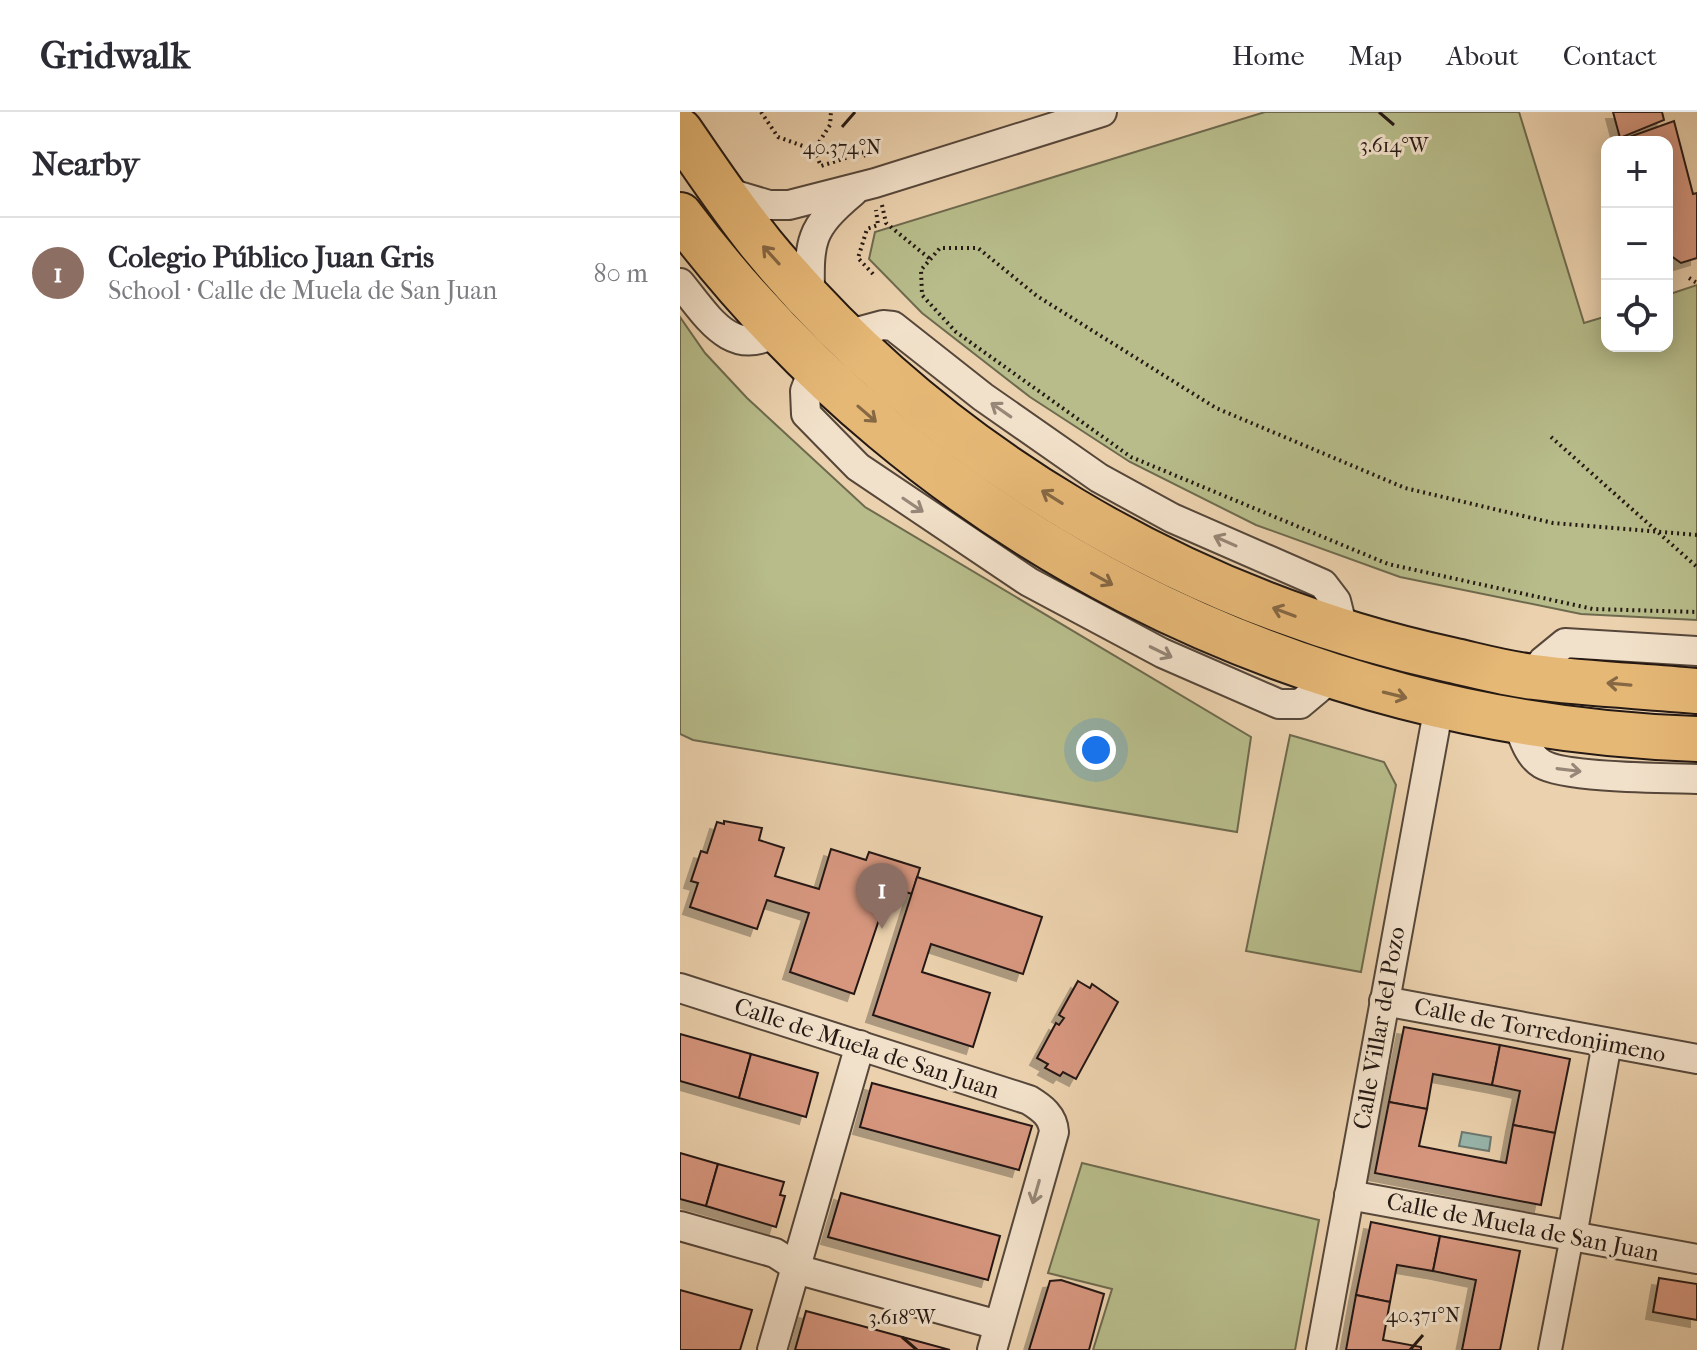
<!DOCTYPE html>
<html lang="en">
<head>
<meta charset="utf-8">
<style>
	body { margin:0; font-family:"IM FELL French Canon",serif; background:#f7f7f7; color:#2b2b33 }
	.controls { position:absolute; right:24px; top:24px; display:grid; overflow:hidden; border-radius:16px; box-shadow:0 4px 20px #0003 }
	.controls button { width:72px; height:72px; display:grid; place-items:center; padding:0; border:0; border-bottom:2px solid #e1e1e2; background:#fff; color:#2b2b33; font:40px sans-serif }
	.you { position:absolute; left:416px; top:638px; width:28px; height:28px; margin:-20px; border:6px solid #fff; border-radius:50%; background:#1a73e8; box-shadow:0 0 0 12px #1a73e833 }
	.badge { display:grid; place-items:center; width:52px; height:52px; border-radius:50%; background:#111827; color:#fff; font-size:26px; font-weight:700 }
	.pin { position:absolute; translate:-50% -66px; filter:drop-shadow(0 2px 4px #0008) }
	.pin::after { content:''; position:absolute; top:42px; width:28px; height:24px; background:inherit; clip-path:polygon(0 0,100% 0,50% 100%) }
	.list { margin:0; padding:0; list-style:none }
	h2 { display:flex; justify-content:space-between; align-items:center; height:104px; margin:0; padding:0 32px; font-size:34px }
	h2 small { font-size:26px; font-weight:400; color:#7c7c81 }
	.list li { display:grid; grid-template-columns:52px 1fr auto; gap:24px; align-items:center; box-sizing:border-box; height:112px; padding:0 32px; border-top:2px solid #e1e1e2 }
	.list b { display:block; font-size:30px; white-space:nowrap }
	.list p { margin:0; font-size:26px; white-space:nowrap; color:#7c7c81 }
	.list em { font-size:26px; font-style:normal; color:#7c7c81 }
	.icon { flex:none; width:44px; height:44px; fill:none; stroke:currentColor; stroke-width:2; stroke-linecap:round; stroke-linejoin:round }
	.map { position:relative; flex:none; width:1017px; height:1238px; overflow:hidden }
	header { display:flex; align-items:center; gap:48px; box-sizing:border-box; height:112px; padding:0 40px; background:#fff; border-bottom:2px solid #e1e1e2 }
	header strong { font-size:38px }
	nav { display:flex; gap:44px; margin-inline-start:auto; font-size:28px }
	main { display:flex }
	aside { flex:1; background:#fff }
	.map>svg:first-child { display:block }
	.green { fill:#b7bc8a; stroke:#6e6a4e; stroke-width:2 }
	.water { fill:#98b7ae; stroke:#6a7870; stroke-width:2 }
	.building { fill:#d7977f; stroke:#251913; stroke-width:2; filter:url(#shadow) }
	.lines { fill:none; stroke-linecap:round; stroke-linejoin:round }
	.pedestrian-casing { stroke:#56473a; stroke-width:26 }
	.minor-casing { stroke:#56473a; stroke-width:32 }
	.primary-casing { stroke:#251913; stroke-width:48 }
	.path { stroke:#251913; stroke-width:4; stroke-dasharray:2 4; stroke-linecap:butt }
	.pedestrian { stroke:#f2e1ca; stroke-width:22 }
	.minor { stroke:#f2e1ca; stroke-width:28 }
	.primary { stroke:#e6b876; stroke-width:44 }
	.oneway { stroke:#866844 }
	.oneway2 { stroke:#968778 }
	.ticks { fill:none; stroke:#251913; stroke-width:3 }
	.labels { text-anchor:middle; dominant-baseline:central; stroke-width:6; stroke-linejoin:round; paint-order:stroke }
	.street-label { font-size:24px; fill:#251913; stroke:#f2e1ca }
	.ticks-label { font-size:20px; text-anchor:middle; fill:#251913; stroke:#f2e1ca; stroke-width:6; stroke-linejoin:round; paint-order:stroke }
</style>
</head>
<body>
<header>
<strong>Gridwalk</strong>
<nav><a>Home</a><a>Map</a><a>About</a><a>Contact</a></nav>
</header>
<main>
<aside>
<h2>Nearby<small></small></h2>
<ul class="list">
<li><span class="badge" style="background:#8d6e63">1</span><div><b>Colegio Público Juan Gris</b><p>School · Calle de Muela de San Juan</p></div><em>80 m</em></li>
</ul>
</aside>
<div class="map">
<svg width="1017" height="1238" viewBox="0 0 1017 1238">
	<defs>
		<filter id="shadow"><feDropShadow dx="-7" dy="7" stdDeviation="0" flood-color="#0004"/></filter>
	</defs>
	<rect width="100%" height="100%" fill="#ebd1ad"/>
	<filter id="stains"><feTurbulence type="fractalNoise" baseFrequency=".0025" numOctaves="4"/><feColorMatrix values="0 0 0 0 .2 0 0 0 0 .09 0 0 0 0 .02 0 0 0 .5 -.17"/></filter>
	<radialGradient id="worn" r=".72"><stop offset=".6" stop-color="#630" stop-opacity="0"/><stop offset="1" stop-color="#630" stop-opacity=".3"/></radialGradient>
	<g class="green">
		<polygon points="585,0 839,0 904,211 927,204 927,234 987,234 987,183 1017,173 1017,508 901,502 720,465 576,413 450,350 350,285 242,201 189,147 195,120"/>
		<polygon points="0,205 25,241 67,286 185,395 571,625 557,720 13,628 0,622"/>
		<polygon points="610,623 704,650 716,673 681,860 566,839"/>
		<polygon points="402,1051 639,1108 615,1238 413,1238 432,1177 368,1161"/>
	</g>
	<polygon class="water" points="782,1020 811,1025 809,1039 779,1034"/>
	<g class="building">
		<polygon points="933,0 982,0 984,8 940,26"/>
		<polygon points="994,9 1013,82 1017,81 1017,146 1001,151 987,141 987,30 941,28"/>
		<polygon points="44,709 82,716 79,728 104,736 95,764 139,777 151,737 186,748 189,740 240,756 232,782 210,775 174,882 110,860 129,801 87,788 77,817 10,795 18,771 11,769 21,739 27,741 37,710 44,712"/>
		<polygon points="237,765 362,805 343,862 251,832 242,860 310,881 293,935 193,903"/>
		<polygon points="398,869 410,876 412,872 438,890 396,967 383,960 380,964 365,956 368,952 357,946 376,911 379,913 384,906 379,903"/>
		<polygon points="724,915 820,933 812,973 753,962 747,997 709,990"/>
		<polygon points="0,922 71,942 59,986 0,969"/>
		<polygon points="820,933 890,947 875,1021 833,1013 840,979 812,973"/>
		<polygon points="71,942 138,961 126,1005 59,986"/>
		<polygon points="192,971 352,1014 339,1058 180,1015"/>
		<polygon points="709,990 747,997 739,1034 826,1051 833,1013 875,1021 861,1093 695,1061"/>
		<polygon points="0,1041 38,1052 26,1094 0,1087"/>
		<polygon points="38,1052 104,1070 100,1083 105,1084 96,1115 26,1094"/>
		<polygon points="161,1081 320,1124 308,1168 148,1125"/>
		<polygon points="691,1110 760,1124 753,1159 717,1153 710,1190 676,1183"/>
		<polygon points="760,1124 840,1139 820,1238 782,1238 796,1168 753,1159"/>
		<polygon points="979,1166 1017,1172 1017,1208 973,1200"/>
		<polygon points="381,1168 424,1182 409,1238 349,1238 370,1169"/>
		<polygon points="0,1178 72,1198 60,1238 0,1238"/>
		<polygon points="676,1183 710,1190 703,1228 741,1235 741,1238 666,1238"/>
		<polygon points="126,1199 182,1214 270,1238 115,1238"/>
	</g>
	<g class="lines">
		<defs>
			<polyline id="pedestrian" points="870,1238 892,1124"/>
			<g id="minor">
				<polyline points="42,79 89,93 109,93 195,71 422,0"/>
				<path d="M0 171C28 205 52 249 99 218"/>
				<path d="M130 185C129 128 129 117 173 80"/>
				<polyline points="166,223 203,213 213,214 303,285 419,366 492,406 643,472 656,489 664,521"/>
				<polyline points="134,255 125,279 126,302 178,355 349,470 482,541 599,592 620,592 651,566"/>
				<polyline points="852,565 863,549 885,531 1017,539"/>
				<path d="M837 610C843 624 848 644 862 652 885 666 987 666 1017 667"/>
				<path d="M0 876 349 988C362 996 373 1004 374 1020L312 1238"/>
				<polyline points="704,889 1017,947"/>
				<polyline points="669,1083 1017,1147"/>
				<polyline points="0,1114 95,1141 123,1159 318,1213"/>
				<polyline points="892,1124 927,931"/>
				<polyline points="92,1238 180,933"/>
				<polyline points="641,1238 759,594"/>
			</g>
			<g id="primary">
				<path d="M0 19C27 58 52 96 82 133 255 343 505 490 771 548 798 554 826 562 854 565 908 572 963 574 1017 579"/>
				<path d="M0 103C240 422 619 614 1017 627"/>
			</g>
		</defs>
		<use href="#pedestrian" class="pedestrian-casing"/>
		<use href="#minor" class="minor-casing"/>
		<use href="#primary" class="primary-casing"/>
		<g class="path">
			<polyline points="81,0 98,25 134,38 150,13 151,0"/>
			<polyline points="134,38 141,54 184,40 187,47"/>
			<polyline points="202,93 206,111 250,147"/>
			<polyline points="193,162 178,146 187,117 198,113 196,98"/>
			<polyline points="1009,166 1017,171"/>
			<polyline points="871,325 1017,455"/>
			<polyline points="1017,423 873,411 725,376 536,296 357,184 298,136 260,136 241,158 242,183 276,220 451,345 708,452 913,497 1017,500"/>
		</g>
		<use href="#pedestrian" class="pedestrian"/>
		<use href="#minor" class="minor"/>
		<use href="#primary" class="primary"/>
	</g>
	<defs><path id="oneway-shaft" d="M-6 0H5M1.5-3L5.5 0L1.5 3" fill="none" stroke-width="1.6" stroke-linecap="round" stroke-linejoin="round" transform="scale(2)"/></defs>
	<g class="oneway">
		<use href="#oneway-shaft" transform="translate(91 143) rotate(-132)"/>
		<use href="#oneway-shaft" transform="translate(187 302) rotate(41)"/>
		<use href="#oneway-shaft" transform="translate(372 385) rotate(-148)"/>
		<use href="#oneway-shaft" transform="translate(422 467) rotate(29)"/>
		<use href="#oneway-shaft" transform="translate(604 500) rotate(-159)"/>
		<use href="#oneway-shaft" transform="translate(939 572) rotate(-175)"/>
		<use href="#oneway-shaft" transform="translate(715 583) rotate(14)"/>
	</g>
	<g class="oneway2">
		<use href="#oneway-shaft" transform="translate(321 298) rotate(-145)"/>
		<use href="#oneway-shaft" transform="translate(233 393) rotate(34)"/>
		<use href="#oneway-shaft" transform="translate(545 429) rotate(-156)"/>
		<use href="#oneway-shaft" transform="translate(481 540) rotate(26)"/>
		<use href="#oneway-shaft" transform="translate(889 658) rotate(7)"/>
		<use href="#oneway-shaft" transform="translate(356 1080) rotate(106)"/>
	</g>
	<path class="ticks" d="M699 0 714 13M162 15 175 0M222 1225 237 1238M730 1238 743 1223"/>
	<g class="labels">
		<g class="street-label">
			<text transform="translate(699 916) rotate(-80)">Calle Villar del Pozo</text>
			<text transform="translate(860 918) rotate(11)">Calle de Torredonjimeno</text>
			<text transform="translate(187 936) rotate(18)">Calle de Muela de San Juan</text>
			<text transform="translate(843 1115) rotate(11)">Calle de Muela de San Juan</text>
		</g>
	</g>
	<g class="ticks-label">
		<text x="714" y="40">3.614°W</text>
		<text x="162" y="42">40.374°N</text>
		<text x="743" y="1210">40.371°N</text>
		<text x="222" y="1212">3.618°W</text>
	</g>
	<rect width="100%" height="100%" filter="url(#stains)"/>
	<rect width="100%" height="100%" fill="url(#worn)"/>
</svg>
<div class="controls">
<button>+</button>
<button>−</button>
<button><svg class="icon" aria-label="locate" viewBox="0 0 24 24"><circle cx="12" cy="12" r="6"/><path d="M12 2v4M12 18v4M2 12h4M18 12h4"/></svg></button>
</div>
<div class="you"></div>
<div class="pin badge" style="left:202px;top:817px;background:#8d6e63">1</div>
</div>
</main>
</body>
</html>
